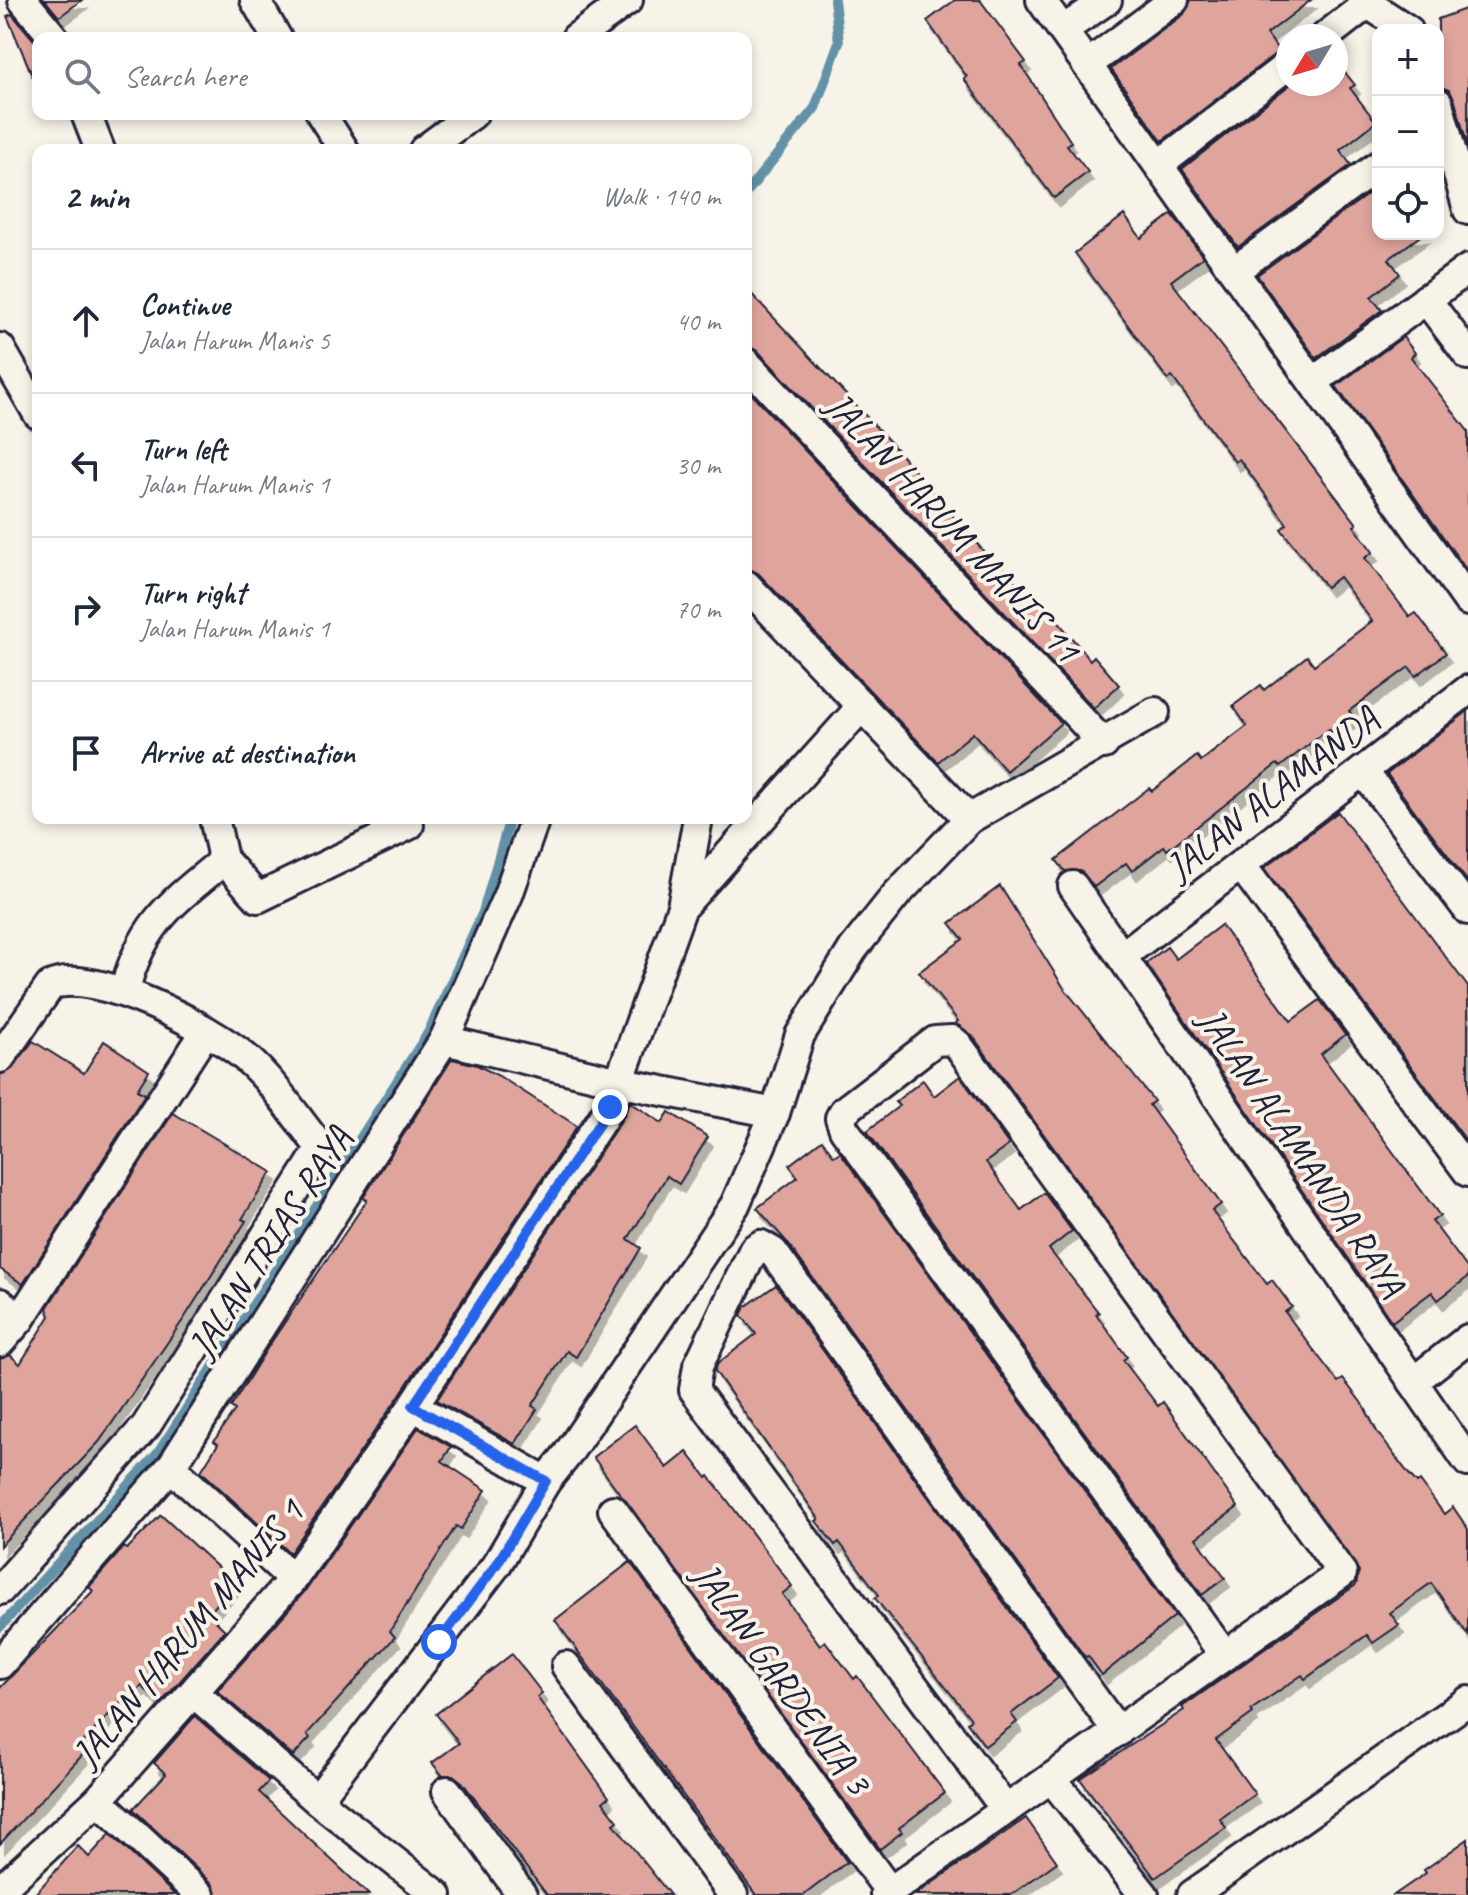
<!DOCTYPE html>
<html lang="en">
<head>
<meta charset="utf-8">
<style>
	body { margin:0; font-family:Caveat,sans-serif; background:#f6f6f7; color:#1f2937 }
	.controls { position:absolute; right:24px; top:24px; display:grid; overflow:hidden; border-radius:16px; box-shadow:0 4px 12px #0003 }
	.controls button { width:72px; height:72px; display:grid; place-items:center; padding:0; border:0; border-bottom:2px solid #e0e1e3; background:#fff; color:#1f2937; font:40px sans-serif }
	.compass { position:absolute; left:1276px; top:24px; width:72px; height:72px; border-radius:50%; background:#fff; box-shadow:0 4px 12px #0003; rotate:232deg }
	.stop { position:absolute; width:24px; height:24px; margin:-18px; border:6px solid #2563eb; border-radius:50%; background:#fff }
	.stop.end { background:#2563eb; border-color:#fff; box-shadow:0 2px 8px #0008 }
	.list { margin:0; padding:0; list-style:none }
	h2 { display:flex; justify-content:space-between; align-items:center; height:104px; margin:0; padding:0 32px; font-size:34px }
	h2 small { font-size:26px; font-weight:400; color:#747a83 }
	.list li { display:grid; grid-template-columns:52px 1fr auto; gap:24px; align-items:center; box-sizing:border-box; height:144px; padding:0 32px; border-top:2px solid #e0e1e3 }
	.list b { display:block; font-size:30px; white-space:nowrap }
	.list p { margin:0; font-size:26px; white-space:nowrap; color:#747a83 }
	.list em { font-size:26px; font-style:normal; color:#747a83 }
	.icon { flex:none; width:44px; height:44px; fill:none; stroke:currentColor; stroke-width:2; stroke-linecap:round; stroke-linejoin:round }
	.map { position:relative; flex:none; width:1468px; height:1895px; overflow:hidden }
	.search { position:absolute; background:#fff; box-shadow:0 4px 12px #0003; left:32px; top:32px; width:720px; height:88px; display:flex; align-items:center; gap:20px; box-sizing:border-box; padding:0 28px; border-radius:16px; color:#747a83; font-size:30px }
	.panel { position:absolute; background:#fff; box-shadow:0 4px 12px #0003; left:32px; top:144px; width:720px; height:680px; border-radius:16px }
	.map>svg:first-child { display:block }
	.lines { fill:none; stroke-linecap:round; stroke-linejoin:round }
	.stream { stroke:#6492a8; stroke-width:10 }
	.building { fill:#dfa59d; stroke:#22223b; stroke-width:2; filter:url(#shadow) }
	.minor-casing { stroke:#22223b; stroke-width:34 }
	.minor { stroke:#f7f3e8; stroke-width:28 }
	.route { stroke:#2563eb; stroke-width:10 }
	.labels { text-anchor:middle; dominant-baseline:central; stroke-width:8; stroke-linejoin:round; paint-order:stroke }
	.street-label { font-size:38px; fill:#22223b; stroke:#f7f3e8 }
</style>
</head>
<body>
<div class="map">
<svg width="1468" height="1895" viewBox="0 0 1468 1895">
	<defs>
		<filter id="shadow"><feDropShadow dx="5" dy="9" stdDeviation="0" flood-color="#0004"/></filter>
	</defs>
	<rect width="100%" height="100%" fill="#f7f3e8"/>
	<filter id="ink" filterUnits="userSpaceOnUse"><feTurbulence type="fractalNoise" baseFrequency=".0125" numOctaves="2"/><feDisplacementMap in="SourceGraphic" scale="16" xChannelSelector="R" yChannelSelector="G"/><feConvolveMatrix kernelMatrix="1 2 1 2 8 2 1 2 1" color-interpolation-filters="sRGB"/></filter>
	<g filter="url(#ink)">
		<g class="lines">
			<g class="stream">
				<polyline points="746,193 815,108 839,42 834,0"/>
				<polyline points="0,1627 158,1453 428,1033 483,912 510,818"/>
			</g>
		</g>
		<g class="building">
			<polygon points="45,0 82,0 59,17"/>
			<polygon points="955,0 980,0 1026,62 1021,65 1071,142 1067,145 1088,172 1054,198 964,79 967,77 927,21"/>
			<polygon points="1191,0 1311,0 1267,34 1279,51 1162,141 1111,69 1184,14"/>
			<polygon points="1468,8 1468,147 1454,98 1449,90 1438,86 1438,19"/>
			<polygon points="12,14 38,45 38,89 7,16"/>
			<polygon points="1336,61 1355,85 1350,88 1376,122 1340,150 1351,165 1238,247 1182,169 1291,84 1336,84"/>
			<polygon points="1371,192 1378,201 1378,234 1423,234 1389,259 1400,274 1371,297 1382,310 1316,358 1257,275"/>
			<polygon points="1172,214 1203,257 1171,281 1357,524 1354,526 1373,552 1365,558 1410,617 1416,613 1446,653 1416,676 1409,667 1349,711 1354,717 1332,733 1329,729 1280,767 1277,764 1167,850 1164,846 1132,871 1126,863 1094,887 1081,871 1065,871 1056,860 1149,788 1152,791 1197,756 1201,761 1247,726 1233,706 1261,685 1264,690 1307,656 1314,665 1372,621 1339,577 1326,587 1281,529 1287,524 1239,459 1235,462 1172,377 1168,380 1075,253 1124,215 1141,238"/>
			<polygon points="746,288 890,442 997,567 1000,564 1027,595 1032,590 1090,660 1094,656 1119,685 1094,708 758,351 746,346"/>
			<polygon points="1403,337 1415,353 1411,357 1468,431 1468,572 1336,386"/>
			<polygon points="746,388 1061,723 1006,771 973,733 938,762 758,573 746,568"/>
			<polygon points="1468,711 1468,882 1387,774"/>
			<polygon points="1338,812 1468,987 1468,1143 1264,868"/>
			<polygon points="1000,886 1064,988 1154,1101 1149,1105 1221,1204 1212,1211 1267,1284 1272,1280 1292,1307 1285,1312 1338,1382 1343,1379 1364,1406 1377,1432 1408,1473 1417,1483 1420,1481 1444,1514 1453,1507 1468,1529 1468,1635 1431,1583 1390,1613 1399,1625 1373,1643 1367,1635 1305,1679 1302,1675 1251,1710 1253,1713 1216,1740 1255,1794 1220,1819 1226,1828 1155,1878 1080,1779 1184,1710 1182,1707 1356,1585 1359,1571 972,1035 955,1024 958,1021 919,972 963,939 950,923"/>
			<polygon points="1221,925 1291,1021 1320,1000 1345,1035 1321,1054 1440,1216 1432,1221 1468,1269 1468,1277 1438,1300 1432,1292 1392,1322 1146,963 1167,947 1176,959"/>
			<polygon points="33,1041 84,1073 104,1041 149,1071 137,1090 145,1094 23,1284 0,1269 0,1075 13,1068"/>
			<polygon points="452,1059 477,1065 499,1076 577,1126 399,1396 290,1553 201,1471 218,1444 214,1441 235,1410 231,1407 268,1347 367,1200 363,1198"/>
			<polygon points="960,1076 1009,1145 986,1162 1021,1210 1044,1193 1072,1231 1049,1249 1099,1313 1096,1314 1127,1357 1123,1360 1158,1406 1163,1402 1238,1507 1196,1538 1225,1578 1202,1595 867,1131 899,1106 895,1102 923,1080 934,1096"/>
			<polygon points="630,1102 662,1123 669,1112 708,1137 679,1184 667,1176 628,1239 641,1248 576,1357 567,1351 532,1406 537,1409 515,1444 437,1400 624,1116"/>
			<polygon points="173,1113 272,1172 242,1219 246,1221 185,1317 99,1442 0,1546 0,1359 10,1355 20,1364 50,1316 47,1308"/>
			<polygon points="822,1140 834,1156 840,1152 1175,1616 1102,1675 1088,1656 1085,1657 787,1242 757,1208 798,1177 789,1165"/>
			<polygon points="776,1285 1058,1678 1011,1714 1017,1722 985,1746 967,1722 971,1719 875,1598 879,1595 839,1542 835,1545 816,1521 819,1519 715,1371 718,1363 756,1334 741,1315 745,1307"/>
			<polygon points="635,1425 667,1468 687,1452 707,1478 709,1476 792,1586 782,1594 820,1645 825,1641 854,1679 857,1676 945,1793 899,1828 902,1832 880,1849 593,1457"/>
			<polygon points="418,1428 451,1447 442,1461 486,1490 461,1529 456,1526 390,1631 395,1637 307,1734 310,1738 293,1756 217,1691 307,1589"/>
			<polygon points="161,1515 236,1584 208,1614 225,1630 160,1704 142,1686 126,1704 122,1701 82,1743 88,1749 0,1844 0,1688 93,1591 89,1587 124,1547 127,1549"/>
			<polygon points="630,1562 847,1862 804,1895 756,1895 555,1620"/>
			<polygon points="512,1654 542,1693 537,1697 609,1797 603,1802 618,1821 614,1824 670,1895 547,1895 462,1782 453,1775 442,1775 432,1763 459,1743 436,1714"/>
			<polygon points="195,1716 269,1781 259,1792 369,1895 217,1895 212,1883 133,1809 166,1774 154,1763"/>
			<polygon points="1026,1818 1057,1862 1011,1895 915,1895"/>
			<polygon points="110,1834 175,1895 34,1895 78,1846 89,1857"/>
			<polygon points="1468,1839 1468,1895 1394,1895 1426,1873 1424,1870"/>
		</g>
		<g class="lines">
			<defs>
				<g id="minor">
					<polyline points="23,0 54,38"/>
					<polyline points="255,0 277,38"/>
					<polyline points="1041,0 1468,601"/>
					<polyline points="1362,0 1408,30"/>
					<polyline points="1063,30 1107,0"/>
					<polyline points="1326,36 1367,4"/>
					<polyline points="576,38 628,0"/>
					<polyline points="1087,65 1174,0"/>
					<polyline points="1438,103 1468,210"/>
					<polyline points="86,114 100,150"/>
					<polyline points="321,114 344,150"/>
					<polyline points="424,150 473,114"/>
					<polyline points="1160,164 1288,65"/>
					<polyline points="1234,271 1378,166"/>
					<polyline points="1426,299 1468,355"/>
					<polyline points="0,348 38,414"/>
					<polyline points="746,363 1104,744"/>
					<polyline points="1313,382 1468,269"/>
					<polyline points="746,585 969,819"/>
					<polyline points="1363,771 1468,910"/>
					<polyline points="222,858 258,898 409,825"/>
					<polyline points="1241,865 1468,1172"/>
					<polyline points="1073,886 1468,1462"/>
					<polyline points="682,907 698,818"/>
					<polyline points="1122,956 1468,690"/>
					<path d="M124 992C142 925 168 906 219 864L222 854 214 818"/>
					<polyline points="444,1040 637,1086 775,1113"/>
					<path d="M0 1058 50 986C91 965 213 1029 246 1058 274 1082 297 1119 321 1148L146 1426 0 1590"/>
					<polyline points="0,1303 20,1319"/>
					<polyline points="0,1342 20,1319 206,1031"/>
					<polyline points="1413,1382 1468,1339"/>
					<polyline points="413,1406 546,1481"/>
					<polyline points="171,1467 293,1579"/>
					<polyline points="613,1510 890,1892"/>
					<polyline points="0,1664 171,1467 444,1040 508,895 535,818"/>
					<polyline points="566,1666 733,1895"/>
					<polyline points="195,1694 317,1800 437,1895"/>
					<polyline points="1051,1778 1144,1895"/>
					<polyline points="447,1791 522,1895"/>
					<polyline points="98,1800 200,1895"/>
					<polyline points="317,1800 497,1564 546,1481 567,1455 735,1205 775,1113 800,1035 853,949 896,895 969,819 1155,712"/>
					<polyline points="1006,1810 694,1390 698,1366 754,1249 761,1245 773,1252 1118,1732"/>
					<polyline points="0,1890 98,1800 293,1579 413,1406 610,1107 682,907 862,706"/>
					<polyline points="885,1895 1342,1573 958,1045 952,1040 935,1041 844,1111 840,1118 844,1129 1225,1656"/>
					<polyline points="1192,1895 1468,1701"/>
				</g>
			</defs>
			<use href="#minor" class="minor-casing"/>
			<use href="#minor" class="minor"/>
		</g>
	</g>
	<g class="lines" filter="url(#ink)">
		<polyline class="route" points="439,1642 497,1564 546,1481 413,1406 610,1107"/>
	</g>
	<g class="labels">
		<g class="street-label">
			<text transform="translate(953 527) rotate(47)">JALAN HARUM MANIS 11</text>
			<text transform="translate(1272 793) rotate(-38)">JALAN ALAMANDA</text>
			<text transform="translate(1302 1152) rotate(56)">JALAN ALAMANDA RAYA</text>
			<text transform="translate(270 1242) rotate(-57)">JALAN TRIAS RAYA</text>
			<text transform="translate(188 1633) rotate(-50)">JALAN HARUM MANIS 1</text>
			<text transform="translate(782 1678) rotate(54)">JALAN GARDENIA 3</text>
		</g>
	</g>
</svg>
<div class="controls">
<button>+</button>
<button>−</button>
<button><svg class="icon" aria-label="locate" viewBox="0 0 24 24"><circle cx="12" cy="12" r="6"/><path d="M12 2v4M12 18v4M2 12h4M18 12h4"/></svg></button>
</div>
<svg class="compass" viewBox="-18 -18 36 36"><path d="M0-13l5 13h-10z" fill="#e53935"/><path d="M0 13l5-13h-10z" fill="#747a83"/></svg>
<div class="stop" style="left:439px;top:1642px"></div>
<div class="stop end" style="left:610px;top:1107px"></div>
<div class="search"><svg class="icon" aria-label="search" viewBox="0 0 24 24"><circle cx="10" cy="10" r="6"/><path d="M15 15l6 6"/></svg>Search here</div>
<section class="panel">
<h2>2 min<small>Walk · 140 m</small></h2>
<ul class="list">
<li><svg class="icon" aria-label="ahead" viewBox="0 0 24 24"><path d="M12 20V5M6 11l6-6 6 6"/></svg><div><b>Continue</b><p>Jalan Harum Manis 5</p></div><em>40 m</em></li>
<li><svg class="icon" aria-label="left" viewBox="0 0 24 24"><path d="M17 20v-9H6M10 6l-5 5 5 5"/></svg><div><b>Turn left</b><p>Jalan Harum Manis 1</p></div><em>30 m</em></li>
<li><svg class="icon" aria-label="right" viewBox="0 0 24 24"><path d="M7 20v-9h11M14 6l5 5-5 5"/></svg><div><b>Turn right</b><p>Jalan Harum Manis 1</p></div><em>70 m</em></li>
<li><svg class="icon" aria-label="arrive" viewBox="0 0 24 24"><path d="M6 21V4h12l-3 4 3 4H6"/></svg><div><b>Arrive at destination</b></div></li>
</ul>
</section>
</div>
</body>
</html>
